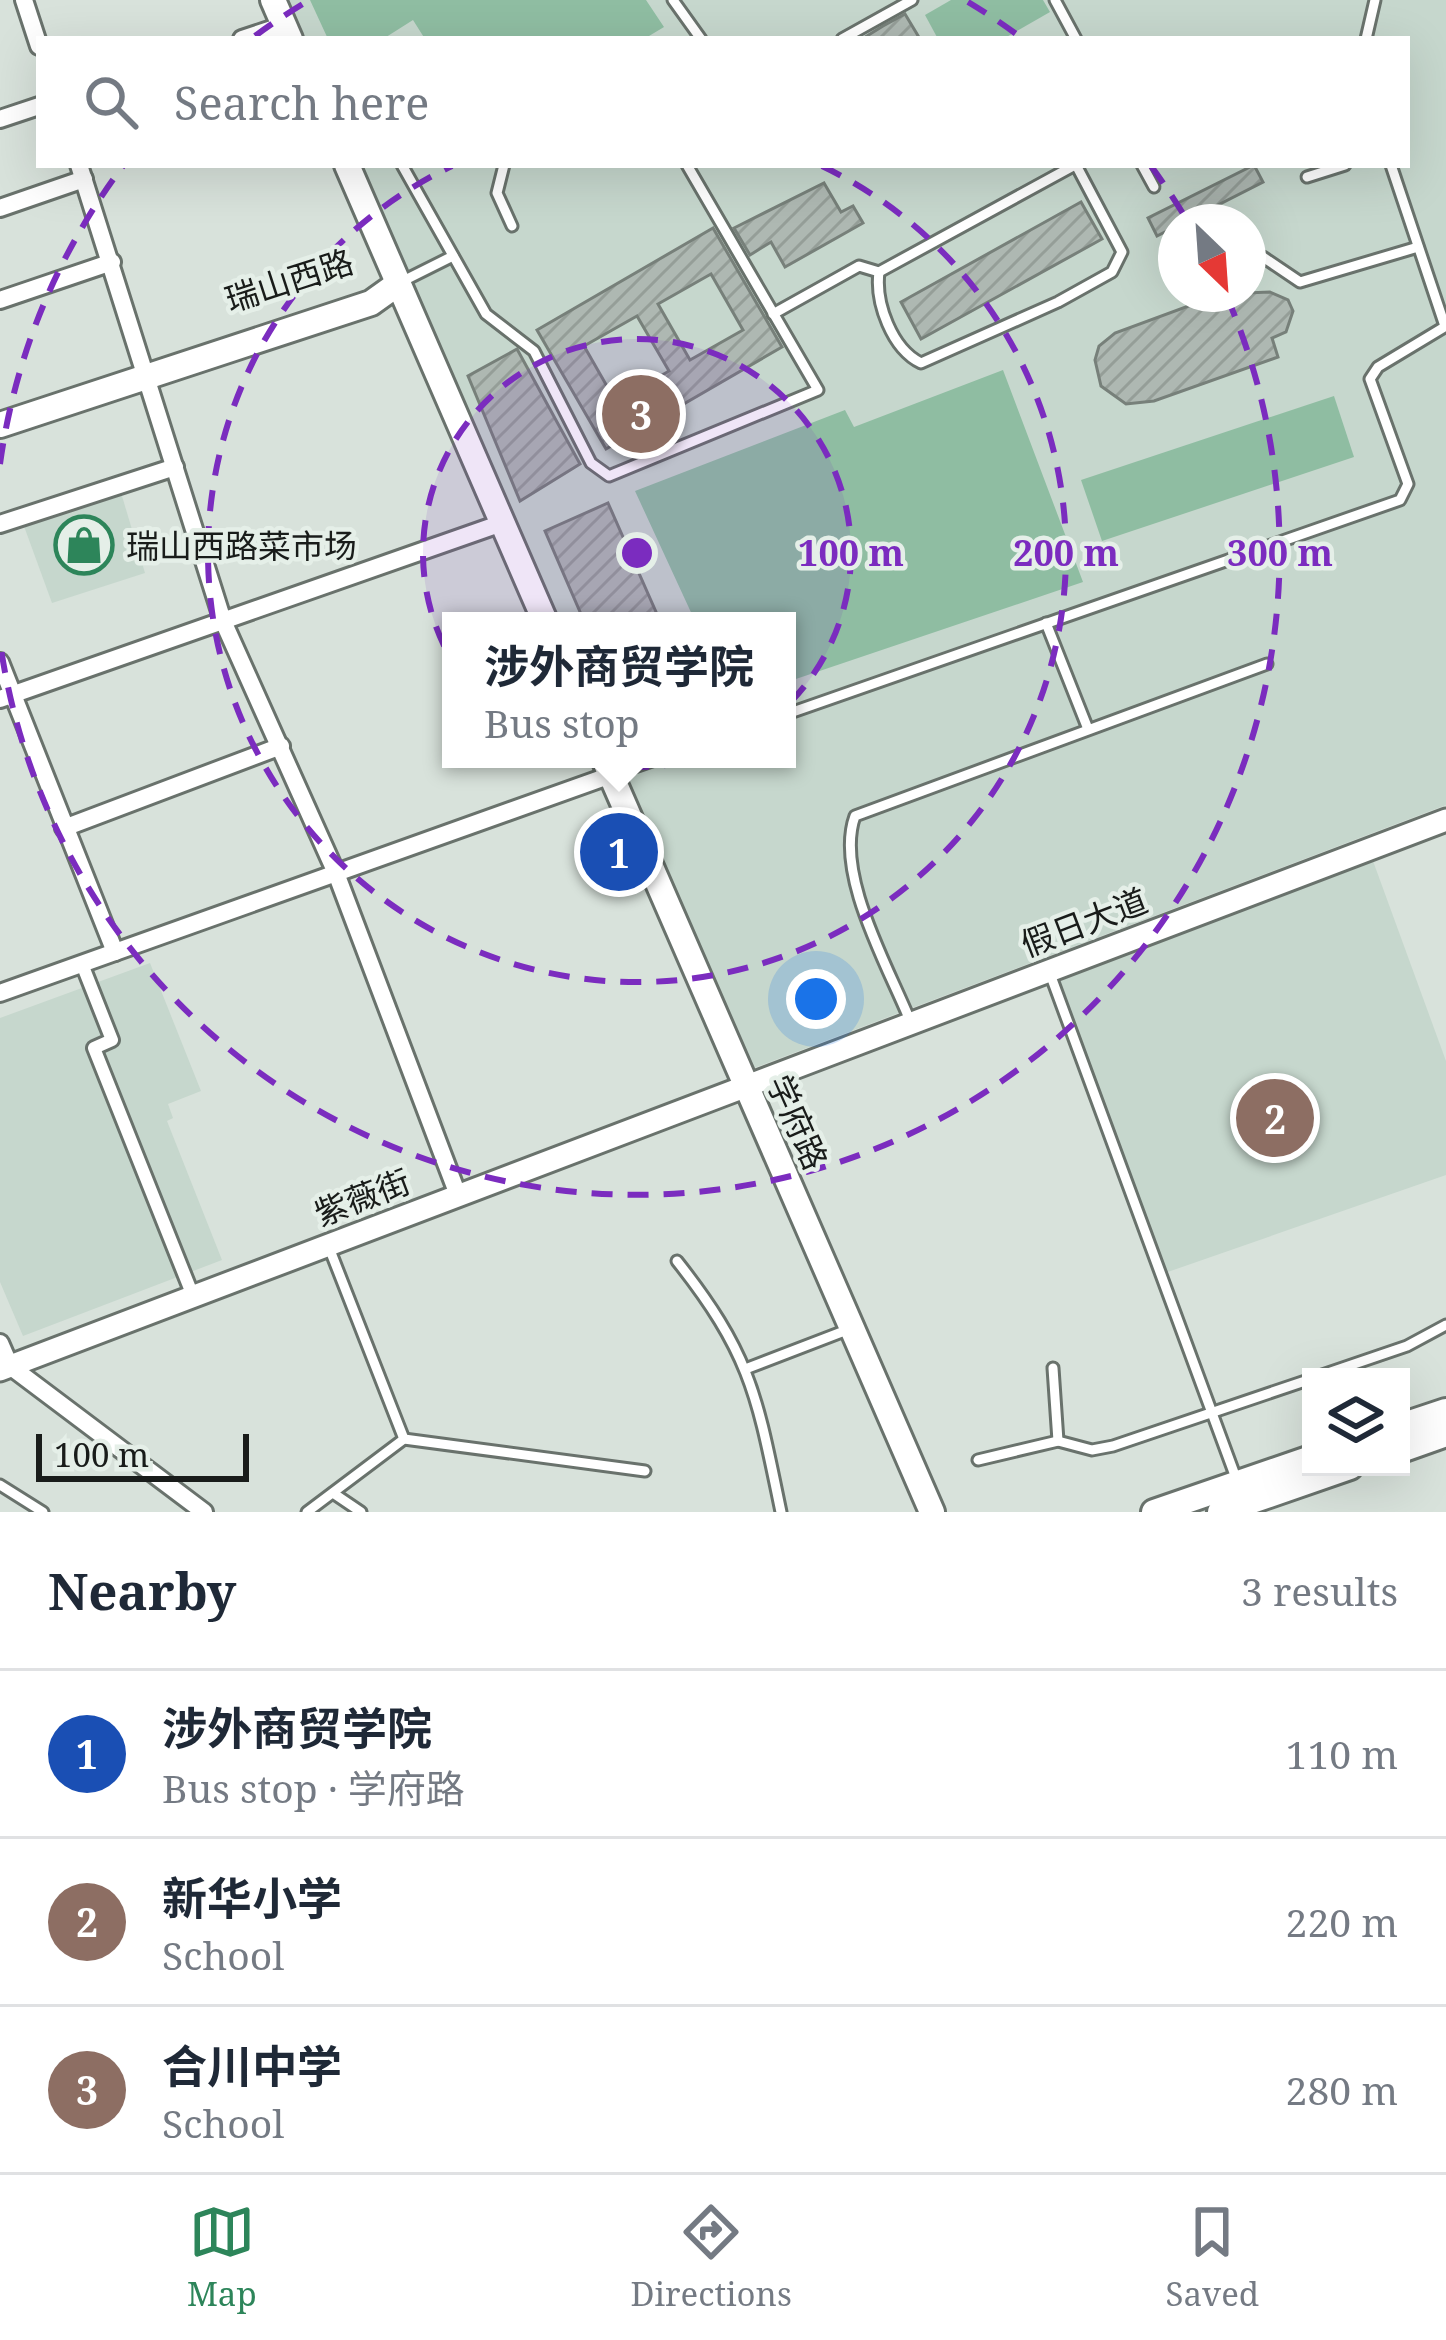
<!DOCTYPE html>
<html lang="en">
<head>
<meta charset="utf-8">
<style>
	body { margin:0; font-family:"Noto Serif","Noto Sans SC",serif; background:#f2f2f3; color:#1f2937 }
	.controls { position:absolute; right:36px; bottom:36px; display:grid; overflow:hidden; border-radius:0px; box-shadow:0 12px 48px #0002 }
	.controls button { width:108px; height:108px; display:grid; place-items:center; padding:0; border:0; border-bottom:3px solid #e0e1e3; background:#fff; color:#1f2937; font:60px sans-serif }
	.compass { position:absolute; left:1158px; top:204px; width:108px; height:108px; border-radius:50%; background:#fff; box-shadow:0 12px 48px #0002; rotate:155deg }
	.scale { position:absolute; left:36px; bottom:30px; width:213px; box-sizing:border-box; padding-left:12px; border:6px solid #191c1a; border-top:0; font-size:33px; line-height:42px; white-space:nowrap; color:#191c1a; -webkit-text-stroke:9px #e5efe8; paint-order:stroke }
	.you { position:absolute; left:816px; top:999px; width:42px; height:42px; margin:-30px; border:9px solid #fff; border-radius:50%; background:#1a73e8; box-shadow:0 0 0 18px #1a73e833 }
	.badge { display:grid; place-items:center; width:78px; height:78px; border-radius:50%; background:#2d855a; color:#fff; font-size:39px; font-weight:700 }
	.pin { position:absolute; translate:-50% -50%; border:6px solid #fff; box-shadow:0 3px 12px #0006 }
	.popup { position:absolute; left:442px; top:612px; width:354px; height:156px; box-sizing:border-box; display:grid; place-content:center; border-radius:0px; background:#fff; filter:drop-shadow(0 3px 9px #0005); font-size:39px; white-space:nowrap; color:#747a83 }
	.popup b { font-size:45px; color:#1f2937 }
	.popup::after { content:''; position:absolute; left:50%; top:100%; margin-left:-24px; border:24px solid transparent; border-top-color:#fff }
	.list { margin:0; padding:0; list-style:none }
	h2 { display:flex; justify-content:space-between; align-items:center; height:156px; margin:0; padding:0 48px; font-size:51px }
	h2 small { font-size:39px; font-weight:400; color:#747a83 }
	.list li { display:grid; grid-template-columns:78px 1fr auto; gap:36px; align-items:center; box-sizing:border-box; height:168px; padding:0 48px; border-top:3px solid #e0e1e3 }
	.list b { display:block; font-size:45px; white-space:nowrap }
	.list p { margin:0; font-size:39px; white-space:nowrap; color:#747a83 }
	.list em { font-size:39px; font-style:normal; color:#747a83 }
	.icon { flex:none; width:66px; height:66px; fill:none; stroke:currentColor; stroke-width:2; stroke-linecap:round; stroke-linejoin:round }
	.map { position:relative; flex:none; width:1446px; height:1512px; overflow:hidden }
	.search { position:absolute; background:#fff; box-shadow:0 12px 48px #0002; left:36px; right:36px; top:36px; height:132px; display:flex; align-items:center; gap:30px; box-sizing:border-box; padding:0 42px; border-radius:0px; color:#747a83; font-size:45px }
	.sheet { height:660px; background:#fff }
	nav { display:flex; justify-content:space-around; align-items:center; box-sizing:border-box; height:168px; border-top:3px solid #e0e1e3; background:#fff; font-size:33px; color:#747a83 }
	nav a { display:grid; justify-items:center; gap:6px }
	nav .on { color:#2d855a }
	.map>svg:first-child { display:block }
	.built { fill:#c6d7cd; fill-rule:evenodd }
	.grass { fill:#8fbda2 }
	.building { fill:url(#building-hatch); stroke:#77807a; stroke-width:3; fill-rule:evenodd }
	.lines { fill:none; stroke-linecap:round; stroke-linejoin:round }
	.service-casing { stroke:#69726c; stroke-width:15 }
	.pedestrian-casing { stroke:#69726c; stroke-width:18 }
	.minor-casing { stroke:#69726c; stroke-width:22 }
	.tertiary-casing { stroke:#69726c; stroke-width:27 }
	.secondary-casing { stroke:#69726c; stroke-width:30 }
	.service { stroke:#fff; stroke-width:9 }
	.pedestrian { stroke:#fff; stroke-width:12 }
	.minor { stroke:#fff; stroke-width:16 }
	.tertiary { stroke:#fff; stroke-width:21 }
	.secondary { stroke:#fff; stroke-width:24 }
	.ring { fill:none; stroke:#7b2cbf; stroke-width:6; stroke-dasharray:21 15 }
	.labels { text-anchor:middle; dominant-baseline:central; stroke-width:9; stroke-linejoin:round; paint-order:stroke }
	.street-label { font-size:33px; fill:#191c1a; stroke:#e5efe8 }
	.poi-label { font-size:33px; fill:#191c1a; stroke:#e5efe8; text-anchor:start }
	.centre { fill:#7b2cbf; stroke:#e5efe8; stroke-width:6 }
	.ring-label { font-size:36px; text-anchor:middle; font-weight:bold; fill:#7b2cbf; stroke:#e5efe8; stroke-width:9; stroke-linejoin:round; paint-order:stroke }
</style>
</head>
<body>
<div class="map">
<svg width="1446" height="1512" viewBox="0 0 1446 1512">
	<defs>
		<pattern id="building-hatch" width="6" height="6" patternUnits="userSpaceOnUse" patternTransform="scale(3)"><rect width="6" height="6" fill="#aeb8b2"/><path d="M-1 1l2-2M0 6l6-6M5 7l2-2" fill="none" stroke="#959e98"/></pattern>
	</defs>
	<rect width="100%" height="100%" fill="#d8e2db"/>
	<g class="built">
		<path d="M288 0H1446V805L754 1068 619 759H787V621H560L362 165H1407V39H306ZM1176 222H1248V294H1176Z"/>
		<polygon points="119,486 145,573 52,603 21,518"/>
		<polygon points="1369,850 1446,1061 1446,1175 1162,1274 1049,971"/>
		<polygon points="150,963 201,1091 168,1104 173,1118 167,1121 222,1260 23,1336 0,1282 0,1018"/>
	</g>
	<g class="grass">
		<polygon points="310,0 646,0 664,27 644,39 425,39 413,20 383,39 328,39"/>
		<polygon points="951,0 1043,0 1050,12 1003,39 938,39 925,15"/>
		<polygon points="1003,370 1083,582 787,682 787,621 695,621 635,491 845,410 854,427"/>
		<polygon points="1334,396 1354,457 1102,541 1081,480"/>
	</g>
	<g class="building">
		<polygon points="905,14 920,39 862,39 883,26"/>
		<polygon points="1254,165 1263,182 1157,236 1148,218"/>
		<polygon points="824,183 841,212 853,206 863,223 785,267 771,242 750,255 734,228"/>
		<polygon points="1081,202 1102,239 921,339 901,302"/>
		<path d="M713 228 782 347 606 449 537 330ZM711 274 743 330 690 360 658 304ZM637 316 669 371 616 402 584 346Z"/>
		<polygon points="1270,292 1288,300 1293,311 1286,332 1272,338 1278,357 1154,401 1126,404 1101,386 1095,360 1099,346 1115,333 1221,294"/>
		<polygon points="517,349 580,464 520,501 468,376"/>
		<polygon points="608,503 660,621 584,621 545,531"/>
	</g>
	<g class="lines">
		<defs>
			<g id="service">
				<polyline points="673,0 701,39"/>
				<polyline points="1055,0 1076,39"/>
				<polyline points="842,39 912,0"/>
				<polyline points="1366,39 1375,0"/>
				<polyline points="402,165 486,314 534,351 591,463 609,476 818,390 687,165"/>
				<polyline points="504,165 497,193 512,226"/>
				<polyline points="1142,165 1154,187"/>
				<polyline points="1391,165 1445,326"/>
				<polyline points="1307,177 1345,165"/>
				<polyline points="1248,257 1263,257 1300,282 1418,247"/>
				<path d="M879 272C875 303 892 349 921 363L1058 302 1112 272 1122 252 1076 165"/>
				<polyline points="399,283 453,256"/>
				<polyline points="773,314 859,266 879,272 1075,165"/>
				<polyline points="1046,623 1088,729"/>
				<polyline points="787,714 1400,500 1408,484 1370,379 1378,367 1446,326"/>
				<polyline points="612,775 658,759"/>
				<polyline points="1049,971 1236,1478"/>
				<path d="M911 1023C889 968 834 874 855 816L1267 664"/>
				<polyline points="328,1245 404,1439"/>
				<path d="M677 1261C752 1356 757 1397 781 1512"/>
				<polyline points="748,1368 847,1330"/>
				<polyline points="1053,1368 1058,1441"/>
				<polyline points="1316,1377 1407,1346 1446,1325"/>
				<polyline points="978,1460 1058,1441 1092,1450 1113,1446 1311,1379"/>
				<polyline points="0,1485 43,1512"/>
				<polyline points="333,1493 361,1512"/>
				<polyline points="307,1512 404,1439 645,1471"/>
			</g>
			<polyline id="pedestrian" points="82,964 112,1040 94,1048 193,1296"/>
			<g id="minor">
				<polyline points="24,0 39,46"/>
				<polyline points="242,39 284,25"/>
				<polyline points="0,119 39,106"/>
				<polyline points="79,165 223,621 336,873 458,1195"/>
				<polyline points="0,208 84,179"/>
				<polyline points="0,300 112,262"/>
				<polyline points="0,524 175,467"/>
				<polyline points="0,662 115,952"/>
				<polyline points="0,699 502,523"/>
				<polyline points="64,828 281,746"/>
				<polyline points="0,993 611,775"/>
				<polyline points="0,1343 10,1366 204,1512"/>
			</g>
			<polyline id="tertiary" points="0,1370 1446,820"/>
			<g id="secondary">
				<polyline points="273,0 290,39"/>
				<polyline points="347,165 545,621"/>
				<polyline points="0,425 371,303 399,283"/>
				<polyline points="604,759 932,1512"/>
				<polyline points="1401,1426 1446,1411"/>
				<polyline points="1401,1450 1446,1434"/>
				<polyline points="1154,1512 1311,1458"/>
				<polyline points="1220,1512 1350,1467"/>
			</g>
		</defs>
		<use href="#service" class="service-casing"/>
		<use href="#pedestrian" class="pedestrian-casing"/>
		<use href="#minor" class="minor-casing"/>
		<use href="#tertiary" class="tertiary-casing"/>
		<use href="#secondary" class="secondary-casing"/>
		<use href="#service" class="service"/>
		<use href="#pedestrian" class="pedestrian"/>
		<use href="#minor" class="minor"/>
		<use href="#tertiary" class="tertiary"/>
		<use href="#secondary" class="secondary"/>
	</g>
	<circle cx="637" cy="553" r="214" fill="#7b2cbf" fill-opacity=".12"/>
	<g class="ring">
		<circle cx="637" cy="553" r="214"/>
		<path d="M822 166A429 429 0 1 1 452 166"/>
		<path d="M0 464A643 643 0 0 1 123 166M255 36A643 643 0 0 1 306 2M968 2A643 643 0 0 1 1019 36M1151 166A643 643 0 0 1 1188 222M1227 297A643 643 0 1 1 0 642"/>
	</g>
	<defs>
		<symbol id="shop-ring" viewBox="-11 -11 22 22"><circle r="9.5" fill="#e5efe8" stroke="#2d855a" stroke-width="1.5"/><path d="M-5-2.5h2.3a2.7 3.5 0 0 1 5.4 0H5L5.5 6h-11ZM-1.5-2.5h3a1.5 2.3 0 0 0-3 0Z" fill="#2d855a"/></symbol>
	</defs>
	<g fill-rule="evenodd">
		<use href="#shop-ring" x="51" y="512" width="66" height="66"/>
	</g>
	<g class="labels">
		<g class="street-label">
			<text transform="translate(289 280) rotate(-18)">瑞山西路</text>
			<text transform="translate(1084 922) rotate(-21)">假日大道</text>
			<text transform="translate(798 1122) rotate(66)">学府路</text>
			<text transform="translate(362 1197) rotate(-21)">紫薇街</text>
		</g>
		<g class="poi-label">
			<text x="126" y="545">瑞山西路菜市场</text>
		</g>
	</g>
	<circle cx="637" cy="553" r="18" class="centre"/>
	<g class="ring-label">
		<text x="851" y="566">100 m</text>
		<text x="1066" y="566">200 m</text>
		<text x="1280" y="566">300 m</text>
	</g>
</svg>
<div class="controls">
<button><svg class="icon" aria-label="layers" viewBox="0 0 24 24"><path d="M12 4l9 5-9 5-9-5zM3 14l9 5 9-5"/></svg></button>
</div>
<svg class="compass" viewBox="-18 -18 36 36"><path d="M0-13l5 13h-10z" fill="#e53935"/><path d="M0 13l5-13h-10z" fill="#747a83"/></svg>
<div class="scale">100 m</div>
<div class="you"></div>
<div class="pin badge" style="left:619px;top:852px;background:#1a4fb4">1</div>
<div class="popup"><b>涉外商贸学院</b>Bus stop</div>
<div class="pin badge" style="left:1275px;top:1118px;background:#8d6e63">2</div>
<div class="pin badge" style="left:641px;top:414px;background:#8d6e63">3</div>
<div class="search"><svg class="icon" aria-label="search" viewBox="0 0 24 24"><circle cx="10" cy="10" r="6"/><path d="M15 15l6 6"/></svg>Search here</div>
</div>
<section class="sheet">
<h2>Nearby<small>3 results</small></h2>
<ul class="list">
<li><span class="badge" style="background:#1a4fb4">1</span><div><b>涉外商贸学院</b><p>Bus stop · 学府路</p></div><em>110 m</em></li>
<li><span class="badge" style="background:#8d6e63">2</span><div><b>新华小学</b><p>School</p></div><em>220 m</em></li>
<li><span class="badge" style="background:#8d6e63">3</span><div><b>合川中学</b><p>School</p></div><em>280 m</em></li>
</ul>
</section>
<nav>
<a class="on"><svg class="icon" aria-label="map" viewBox="0 0 24 24"><path d="M3 6l6-2 6 2 6-2v14l-6 2-6-2-6 2zM9 4v14M15 6v14"/></svg>Map</a>
<a><svg class="icon" aria-label="directions" viewBox="0 0 24 24"><path d="M12 3l9 9-9 9-9-9zM9 14v-3h6M13 9l2 2-2 2"/></svg>Directions</a>
<a><svg class="icon" aria-label="saved" viewBox="0 0 24 24"><path d="M7 4h10v16l-5-4-5 4z"/></svg>Saved</a>
</nav>
</body>
</html>
